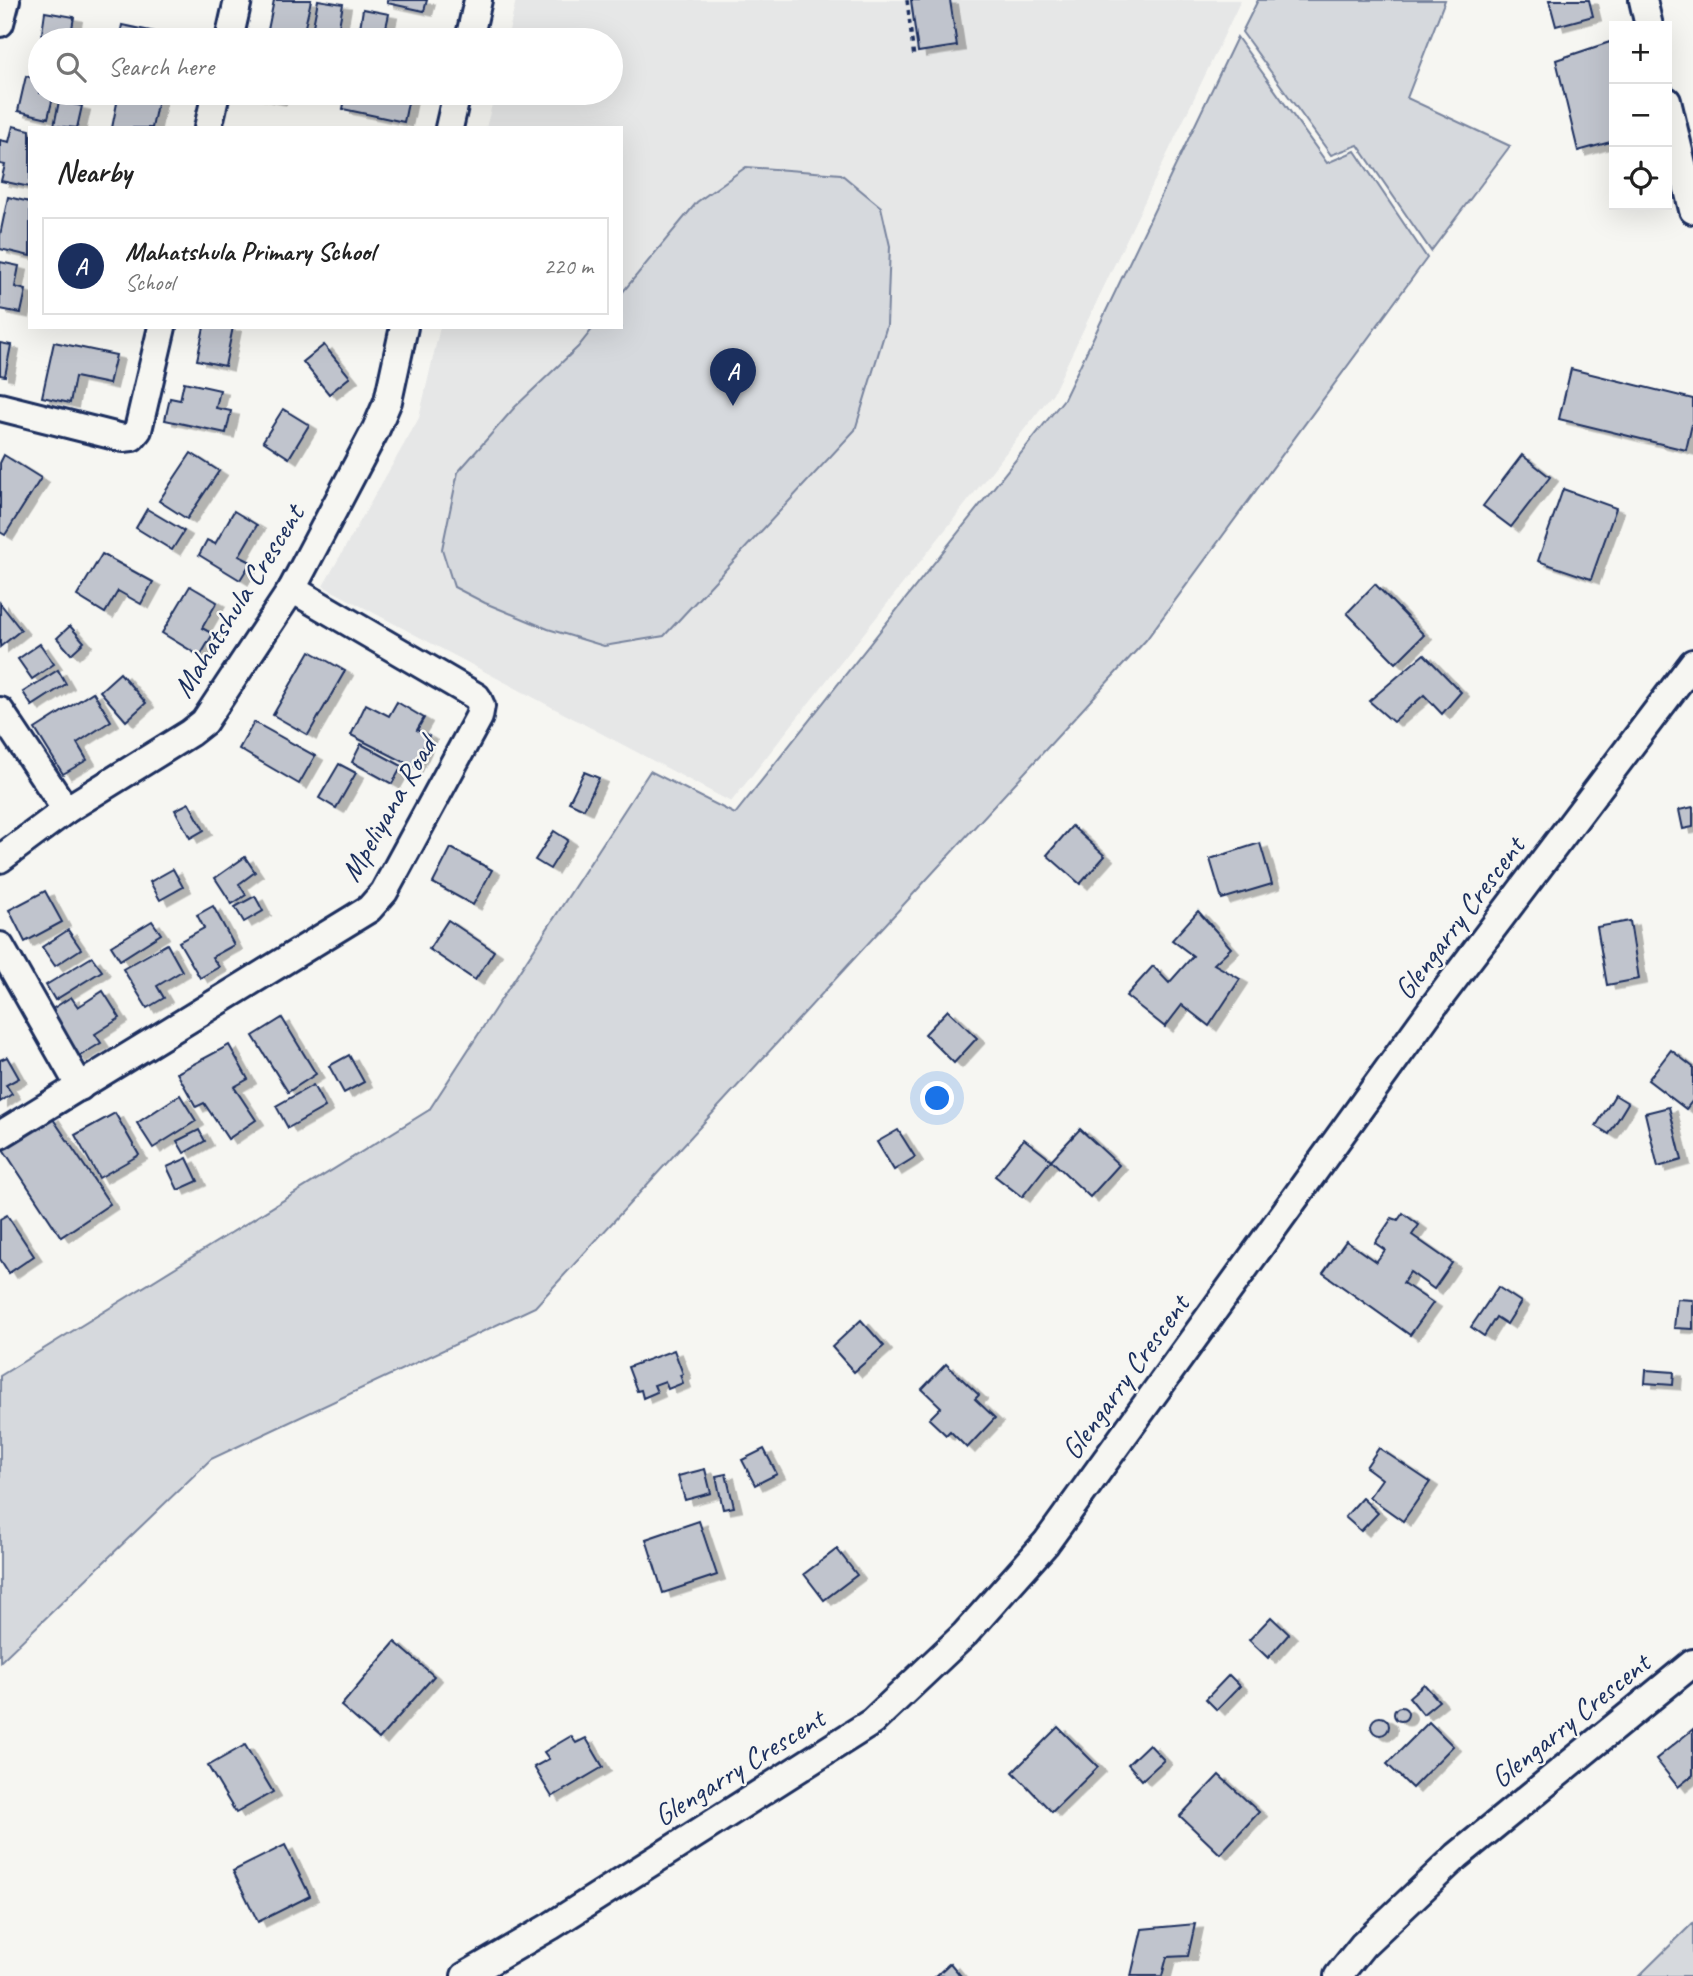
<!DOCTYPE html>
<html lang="en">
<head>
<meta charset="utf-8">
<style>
	body { margin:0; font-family:Caveat,sans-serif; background:#f2f2f2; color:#222 }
	.controls { position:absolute; right:21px; top:21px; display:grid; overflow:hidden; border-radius:0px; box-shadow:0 7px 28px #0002 }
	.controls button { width:63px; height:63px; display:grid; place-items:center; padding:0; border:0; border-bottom:2px solid #e0e0e0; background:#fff; color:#222; font:35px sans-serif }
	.you { position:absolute; left:938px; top:1099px; width:24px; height:24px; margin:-18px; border:5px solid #fff; border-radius:50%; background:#1a73e8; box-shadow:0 0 0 10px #1a73e833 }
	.badge { display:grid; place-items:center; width:46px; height:46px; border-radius:50%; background:#1b2f5e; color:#fff; font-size:23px; font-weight:700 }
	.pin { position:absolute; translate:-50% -58px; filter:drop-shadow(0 2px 4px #0008) }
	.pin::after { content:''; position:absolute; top:37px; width:24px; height:21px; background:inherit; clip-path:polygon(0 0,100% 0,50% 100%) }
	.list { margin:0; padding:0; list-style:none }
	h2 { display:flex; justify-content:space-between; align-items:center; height:91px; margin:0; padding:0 28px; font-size:30px }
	h2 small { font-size:23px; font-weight:400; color:#767676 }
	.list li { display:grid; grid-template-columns:46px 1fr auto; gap:21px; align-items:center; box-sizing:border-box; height:98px; margin:0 14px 14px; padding:0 14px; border:2px solid #e0e0e0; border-radius:0px }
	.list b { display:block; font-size:26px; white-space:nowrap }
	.list p { margin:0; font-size:23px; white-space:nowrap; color:#767676 }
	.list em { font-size:23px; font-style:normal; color:#767676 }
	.icon { flex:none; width:38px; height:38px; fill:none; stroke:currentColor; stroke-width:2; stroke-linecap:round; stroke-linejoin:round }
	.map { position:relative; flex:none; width:1693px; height:1976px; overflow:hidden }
	.search { position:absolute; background:#fff; box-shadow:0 7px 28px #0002; left:28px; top:28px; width:595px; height:77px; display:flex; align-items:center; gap:18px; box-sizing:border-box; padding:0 24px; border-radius:38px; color:#767676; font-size:26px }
	.panel { position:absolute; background:#fff; box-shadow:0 7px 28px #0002; left:28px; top:126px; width:595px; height:203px; border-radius:0px }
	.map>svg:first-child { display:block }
	.built { fill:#e6e7e7 }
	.green { fill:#d6d9dd; stroke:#78849e; stroke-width:2 }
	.building { fill:#c0c4cd; stroke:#1b2f5e; stroke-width:2; filter:url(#shadow) }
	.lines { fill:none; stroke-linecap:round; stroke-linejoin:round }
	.minor-casing { stroke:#1b2f5e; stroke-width:32 }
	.path { stroke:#1b2f5e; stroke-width:3.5; stroke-dasharray:5 5; stroke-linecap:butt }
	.minor { stroke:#f6f6f2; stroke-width:26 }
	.labels { text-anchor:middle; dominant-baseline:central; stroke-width:5; stroke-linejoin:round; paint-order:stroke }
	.street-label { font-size:30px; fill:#1b2f5e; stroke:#f6f6f2 }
</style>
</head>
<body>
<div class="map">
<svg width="1693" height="1976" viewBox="0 0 1693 1976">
	<defs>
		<filter id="shadow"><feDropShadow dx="8" dy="4.5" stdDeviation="0" flood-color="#0004"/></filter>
	</defs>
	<rect width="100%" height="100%" fill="#f6f6f2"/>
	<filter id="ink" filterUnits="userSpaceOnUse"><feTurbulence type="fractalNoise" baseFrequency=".0143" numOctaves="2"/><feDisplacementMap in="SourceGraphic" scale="14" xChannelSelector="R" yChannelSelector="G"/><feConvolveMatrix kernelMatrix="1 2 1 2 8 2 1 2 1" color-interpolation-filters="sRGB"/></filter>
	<g filter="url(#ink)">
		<polygon class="built" points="516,0 1241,0 1053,393 731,802 323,586 419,418 440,327 621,327 621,128 486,128 495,93 611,93 611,40 507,40"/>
		<g class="green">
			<polygon points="1258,0 1445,0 1407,98 1510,146 1431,251 1358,145 1331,155 1242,32"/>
			<polygon points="1237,37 1327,163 1355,151 1427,258 1146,640 535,1307 211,1459 0,1662 0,1376 429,1110 650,771 735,814 1064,399"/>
			<polygon points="746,167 841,174 881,207 890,246 887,325 855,430 664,636 604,646 548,629 485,603 454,587 442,549 458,472 515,407 578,347 594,327 621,327 621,294 697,202"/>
			<polygon points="1693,1923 1693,1976 1639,1976"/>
		</g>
		<g class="building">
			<polygon points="274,0 311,0 302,40 266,40"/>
			<polygon points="318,0 343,4 338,32 313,26"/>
			<polygon points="387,0 427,0 424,11 387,3"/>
			<polygon points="911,0 950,0 957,46 918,52"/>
			<polygon points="1549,0 1589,0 1593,16 1556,26"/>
			<polygon points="363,9 389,14 385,32 360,28"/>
			<polygon points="45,12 74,17 70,40 41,40"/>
			<polygon points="122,25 184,38 184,40 119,40"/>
			<polygon points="1613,41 1614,141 1578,151 1556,60"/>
			<polygon points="26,76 40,80 40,93 54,93 48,118 18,111"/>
			<polygon points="119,93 159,95 152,128 112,128"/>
			<polygon points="254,93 280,93 278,100 253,95"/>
			<polygon points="346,93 410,93 404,122 343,109"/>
			<polygon points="59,101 82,106 77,128 54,126"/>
			<polygon points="13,126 30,130 30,187 1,181 5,165 0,164 0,140 9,142"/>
			<polygon points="8,197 30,202 30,256 0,249 0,235"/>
			<polygon points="0,262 19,266 15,287 26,290 21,313 0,309"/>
			<polygon points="204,327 233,327 225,366 197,360"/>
			<polygon points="54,342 116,355 109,384 75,377 70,403 42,397"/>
			<polygon points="0,343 11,345 5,376 0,375"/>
			<polygon points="324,345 350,377 329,394 303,362"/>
			<polygon points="1571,369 1693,399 1693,420 1686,450 1559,419"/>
			<polygon points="184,382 220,390 216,408 231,411 226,433 165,420 170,398 180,400"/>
			<polygon points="283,409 309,425 289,458 263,441"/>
			<polygon points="191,453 219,471 187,519 159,501"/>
			<polygon points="4,455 41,478 5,535 0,532 0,463"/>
			<polygon points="1522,455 1550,477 1511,527 1483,506"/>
			<polygon points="1563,489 1616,508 1591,579 1538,561"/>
			<polygon points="147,509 184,531 172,550 136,528"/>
			<polygon points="234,511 257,525 239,556 251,562 240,580 199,555 207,540 215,544"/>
			<polygon points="102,554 153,582 141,604 118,591 105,613 77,596"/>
			<polygon points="1375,584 1424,635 1396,663 1347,613"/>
			<polygon points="190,586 217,602 202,628 213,634 200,656 162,633"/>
			<polygon points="0,603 21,630 0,647"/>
			<polygon points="70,626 84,642 71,654 57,638"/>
			<polygon points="40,644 54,664 32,679 18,659"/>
			<polygon points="310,651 345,671 308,735 273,715"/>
			<polygon points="1424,654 1461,692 1442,714 1424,695 1393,722 1369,701"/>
			<polygon points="58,670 66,684 32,706 23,692"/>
			<polygon points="120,673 146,703 126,721 100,691"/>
			<polygon points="93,692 111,721 77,743 87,760 63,774 35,729"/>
			<polygon points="397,702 424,718 417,730 429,736 414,767 351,735 366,704 389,716"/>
			<polygon points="254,722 315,756 299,784 239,749"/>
			<polygon points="361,744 402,766 392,784 352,762"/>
			<polygon points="339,764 356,773 336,808 319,798"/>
			<polygon points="584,772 599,778 584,809 569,802"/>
			<polygon points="189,803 204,830 190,838 175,810"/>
			<polygon points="1693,807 1693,827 1683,829 1679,810"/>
			<polygon points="1072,826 1105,856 1080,884 1047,855"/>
			<polygon points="554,831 568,840 550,869 535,860"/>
			<polygon points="1260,843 1272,884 1222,899 1210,859"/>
			<polygon points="451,848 492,870 473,905 433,883"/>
			<polygon points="245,857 255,872 239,884 246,895 232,904 215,878"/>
			<polygon points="173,869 183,887 160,900 150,882"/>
			<polygon points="45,891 62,922 25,942 9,910"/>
			<polygon points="255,896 263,911 244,922 235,907"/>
			<polygon points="213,906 234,945 212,957 219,967 200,978 179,942 204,928 197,915"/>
			<polygon points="1198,911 1231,948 1214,964 1240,979 1209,1026 1182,1005 1165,1027 1126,996 1153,966 1169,983 1193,956 1172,940"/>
			<polygon points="448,920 494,951 475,980 429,949"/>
			<polygon points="152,921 161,934 120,960 111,946"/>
			<polygon points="1630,921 1639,979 1607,985 1597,927"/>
			<polygon points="68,930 81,949 55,966 42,947"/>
			<polygon points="167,944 182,971 157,986 164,998 147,1008 123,969"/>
			<polygon points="92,957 102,971 55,1000 46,985"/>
			<polygon points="103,991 120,1018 95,1034 101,1043 78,1057 49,1011 71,997 78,1007"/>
			<polygon points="948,1010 977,1038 954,1063 925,1034"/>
			<polygon points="282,1018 316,1074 288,1092 253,1036"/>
			<polygon points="229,1045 248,1079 234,1087 256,1120 228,1139 204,1103 196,1107 177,1073"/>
			<polygon points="1671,1050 1693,1067 1693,1100 1686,1109 1648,1080"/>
			<polygon points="349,1055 364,1082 344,1093 329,1066"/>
			<polygon points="7,1057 19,1078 6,1085 12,1094 0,1102 0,1060"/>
			<polygon points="313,1085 325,1107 288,1128 276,1106"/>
			<polygon points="180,1095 196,1121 153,1148 137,1123"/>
			<polygon points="1615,1095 1628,1103 1609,1134 1596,1126"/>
			<polygon points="1669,1107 1682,1160 1658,1167 1645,1113"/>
			<polygon points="115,1113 139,1155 99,1178 75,1135"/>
			<polygon points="51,1116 110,1204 61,1237 3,1149"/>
			<polygon points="1080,1129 1119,1165 1090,1197 1051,1160"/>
			<polygon points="199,1130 205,1141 184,1153 177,1141"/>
			<polygon points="898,1130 915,1157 894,1170 877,1142"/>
			<polygon points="1024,1139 1051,1160 1022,1197 995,1176"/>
			<polygon points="187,1158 198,1181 178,1190 167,1167"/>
			<polygon points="1403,1213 1419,1225 1412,1235 1452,1263 1434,1289 1410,1272 1403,1283 1433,1303 1410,1335 1323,1273 1346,1241 1376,1262 1385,1250 1375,1243 1392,1218 1398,1220"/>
			<polygon points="7,1215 34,1256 9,1273 0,1259 0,1219"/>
			<polygon points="1498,1287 1521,1302 1507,1324 1496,1317 1484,1336 1471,1327"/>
			<polygon points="1677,1299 1693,1300 1693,1329 1674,1328"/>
			<polygon points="861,1320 884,1346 854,1372 832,1347"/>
			<polygon points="674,1350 683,1374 680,1375 683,1383 668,1389 665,1381 654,1385 657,1392 643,1398 641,1390 637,1391 628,1367"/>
			<polygon points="946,1364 979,1395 975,1399 995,1418 967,1448 950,1431 946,1435 929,1419 941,1407 922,1389"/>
			<polygon points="1646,1370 1674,1372 1673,1385 1645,1383"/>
			<polygon points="1379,1448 1430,1482 1403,1521 1369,1497 1382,1479 1366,1467"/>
			<polygon points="764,1449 777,1474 755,1485 742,1460"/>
			<polygon points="705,1469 711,1493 685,1500 678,1476"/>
			<polygon points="726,1474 734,1507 723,1509 716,1476"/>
			<polygon points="1362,1498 1378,1513 1361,1531 1345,1517"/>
			<polygon points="699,1521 717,1575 663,1593 646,1539"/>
			<polygon points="837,1549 857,1575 824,1600 804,1574"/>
			<polygon points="1271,1617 1289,1634 1268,1658 1249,1640"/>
			<polygon points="395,1642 434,1676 379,1739 341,1706"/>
			<polygon points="1229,1675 1240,1686 1217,1710 1206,1699"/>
			<polygon points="1424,1684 1439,1701 1423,1714 1409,1697"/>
			<circle cx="1401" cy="1714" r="7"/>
			<circle cx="1380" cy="1726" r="9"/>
			<polygon points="1429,1722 1453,1746 1412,1788 1387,1764"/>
			<polygon points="1058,1727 1098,1767 1052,1812 1013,1772"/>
			<polygon points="1693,1729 1693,1775 1678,1787 1656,1759"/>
			<polygon points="571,1736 576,1743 586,1738 603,1767 552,1797 534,1767 549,1759 544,1752"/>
			<polygon points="1149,1744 1164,1760 1142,1780 1128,1764"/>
			<polygon points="245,1745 273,1792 236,1813 208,1766"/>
			<polygon points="1219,1775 1259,1812 1220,1854 1180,1816"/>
			<polygon points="285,1845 310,1896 258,1922 233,1871"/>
			<polygon points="1195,1924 1188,1956 1167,1957 1162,1976 1131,1976 1142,1929"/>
			<polygon points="950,1963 961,1976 936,1976"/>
		</g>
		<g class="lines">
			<defs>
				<g id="minor">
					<polyline points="1643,0 1649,26"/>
					<polyline points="0,23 6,0"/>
					<polyline points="229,40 238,0"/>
					<polyline points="469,40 478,0"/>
					<polyline points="1667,101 1693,210"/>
					<polyline points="208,128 216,93"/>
					<polyline points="449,128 457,93"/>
					<polyline points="0,407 123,438 132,437 138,430 162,327"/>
					<polyline points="0,711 66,810"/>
					<polyline points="0,859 66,810 190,733 204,722 292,589 376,429 388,401 404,327"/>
					<polyline points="0,946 80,1087"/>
					<polyline points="0,1135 369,909 384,892 479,717 481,706 477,697 292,589"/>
					<polyline points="465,1976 551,1926 872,1722 965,1634 1046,1543 1433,1007 1693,663"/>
					<polyline points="1338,1976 1363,1945 1457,1856 1693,1663"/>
				</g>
			</defs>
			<use href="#minor" class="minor-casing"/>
			<polyline class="path" points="907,0 914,58"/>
			<use href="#minor" class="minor"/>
		</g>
	</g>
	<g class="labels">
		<g class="street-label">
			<text transform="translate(238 601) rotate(-58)">Mahatshula Crescent</text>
			<text transform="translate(388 809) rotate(-60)">Mpeliyana Road</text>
			<text transform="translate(1459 918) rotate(-53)">Glengarry Crescent</text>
			<text transform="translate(1125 1377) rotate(-54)">Glengarry Crescent</text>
			<text transform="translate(1570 1720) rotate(-39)">Glengarry Crescent</text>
			<text transform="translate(739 1767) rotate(-32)">Glengarry Crescent</text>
		</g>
	</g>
</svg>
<div class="controls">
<button>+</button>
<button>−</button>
<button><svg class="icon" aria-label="locate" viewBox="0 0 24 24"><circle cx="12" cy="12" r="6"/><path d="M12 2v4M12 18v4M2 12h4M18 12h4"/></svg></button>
</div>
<div class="you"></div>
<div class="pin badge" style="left:733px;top:406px">A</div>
<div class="search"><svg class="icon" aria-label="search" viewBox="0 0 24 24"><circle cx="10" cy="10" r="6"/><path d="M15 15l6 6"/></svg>Search here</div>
<section class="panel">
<h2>Nearby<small></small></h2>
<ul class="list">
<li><span class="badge">A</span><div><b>Mahatshula Primary School</b><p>School</p></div><em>220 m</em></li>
</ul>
</section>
</div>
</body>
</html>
